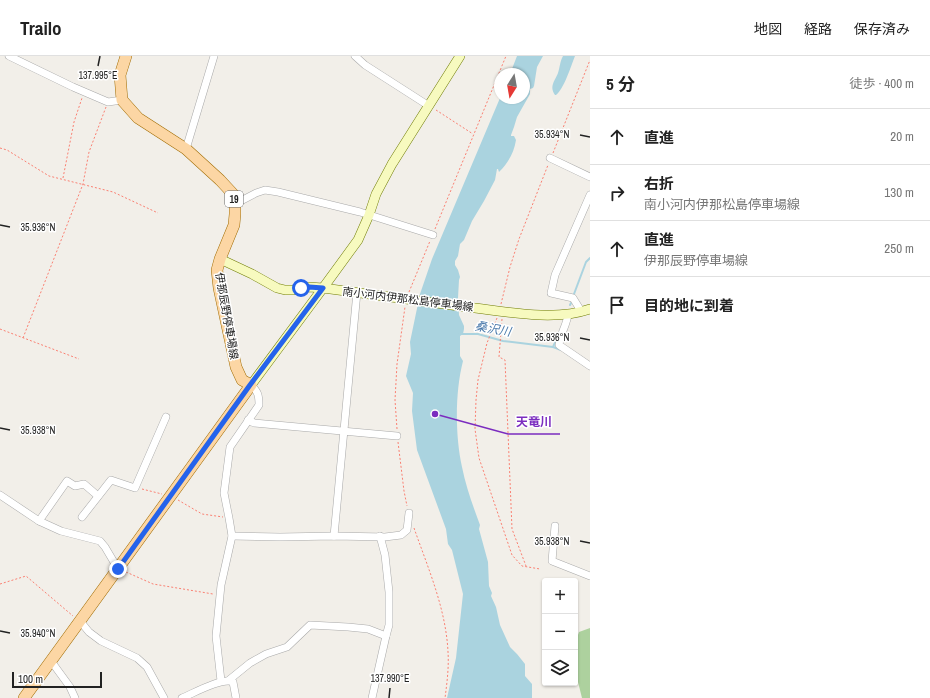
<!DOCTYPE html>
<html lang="ja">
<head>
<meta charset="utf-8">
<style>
	body { margin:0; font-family:"Archivo Narrow","Noto Sans JP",sans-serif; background:#f6f6f6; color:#222 }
	.controls { position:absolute; right:12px; bottom:12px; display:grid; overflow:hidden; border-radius:4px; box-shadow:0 1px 3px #0004 }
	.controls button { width:36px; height:36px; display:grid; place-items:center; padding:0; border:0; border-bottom:1px solid #e0e0e0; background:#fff; color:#222; font:20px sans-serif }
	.compass { position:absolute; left:494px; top:12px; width:36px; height:36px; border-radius:50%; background:#fff; box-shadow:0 1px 3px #0004; rotate:191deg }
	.scale { position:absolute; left:12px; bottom:10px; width:90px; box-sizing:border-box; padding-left:4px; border:2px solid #222; border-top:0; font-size:11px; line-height:14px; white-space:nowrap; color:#222; -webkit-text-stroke:3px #fff; paint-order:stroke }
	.stop { position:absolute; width:12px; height:12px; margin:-9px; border:3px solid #2563eb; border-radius:50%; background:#fff }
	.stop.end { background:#2563eb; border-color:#fff; box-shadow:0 1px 4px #0008 }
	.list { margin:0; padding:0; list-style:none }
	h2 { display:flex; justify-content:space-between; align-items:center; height:52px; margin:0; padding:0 16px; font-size:17px }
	h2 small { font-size:13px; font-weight:400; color:#767676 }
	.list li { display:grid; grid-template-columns:26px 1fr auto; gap:12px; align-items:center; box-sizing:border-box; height:56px; padding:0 16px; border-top:1px solid #e0e0e0 }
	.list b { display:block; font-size:15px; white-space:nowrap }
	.list p { margin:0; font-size:13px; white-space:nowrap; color:#767676 }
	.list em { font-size:13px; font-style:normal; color:#767676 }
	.icon { flex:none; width:22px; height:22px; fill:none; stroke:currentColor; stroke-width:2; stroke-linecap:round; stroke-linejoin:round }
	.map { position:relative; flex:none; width:590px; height:642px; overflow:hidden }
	header { display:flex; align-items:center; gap:24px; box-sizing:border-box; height:56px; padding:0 20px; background:#fff; border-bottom:1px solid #e0e0e0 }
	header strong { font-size:19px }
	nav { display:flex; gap:22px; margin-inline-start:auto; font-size:14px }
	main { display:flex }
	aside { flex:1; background:#fff }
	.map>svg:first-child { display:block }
	.forest { fill:#add19e }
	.water { fill:#aad3df }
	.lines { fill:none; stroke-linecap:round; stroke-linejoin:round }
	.stream { stroke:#aad3df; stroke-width:2 }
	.street-casing { stroke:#a9a9a9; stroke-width:8 }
	.secondary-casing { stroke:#707d05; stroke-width:10 }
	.primary-casing { stroke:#a06b00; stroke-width:12 }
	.path { stroke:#fa8072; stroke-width:1; stroke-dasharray:2 2; stroke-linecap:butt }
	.street { stroke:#fff; stroke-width:7 }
	.secondary { stroke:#f7fabf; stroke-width:9 }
	.primary { stroke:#fcd6a4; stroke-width:11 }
	.route { stroke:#2563eb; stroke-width:5 }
	.ticks { fill:none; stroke:#222; stroke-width:1.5 }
	.labels { text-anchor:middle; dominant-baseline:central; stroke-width:3; stroke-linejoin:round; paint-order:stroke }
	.shield { fill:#fff; stroke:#646464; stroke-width:1 }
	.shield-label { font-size:10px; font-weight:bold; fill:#222 }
	.street-label { font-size:11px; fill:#222; stroke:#fff }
	.water-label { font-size:12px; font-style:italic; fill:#4a7aab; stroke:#fff }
	.ticks-label { font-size:10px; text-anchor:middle; fill:#222; stroke:#fff; stroke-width:3; stroke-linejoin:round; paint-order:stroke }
	.leader { fill:none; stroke:#7b2cbf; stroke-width:1.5 }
	.callout-dot { fill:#7b2cbf; stroke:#fff; stroke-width:1.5 }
	.callout-label { font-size:12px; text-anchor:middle; font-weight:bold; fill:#7b2cbf; stroke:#fff; stroke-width:3; stroke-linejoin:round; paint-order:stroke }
</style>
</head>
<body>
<header>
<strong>Trailo</strong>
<nav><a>地図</a><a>経路</a><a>保存済み</a></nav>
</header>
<main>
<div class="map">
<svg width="590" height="642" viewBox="0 0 590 642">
	<rect width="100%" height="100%" fill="#f2efe9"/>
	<polygon class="forest" points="590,572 590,642 582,642 575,614 575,588 579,576"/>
	<g class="water">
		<path d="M517 0H543L537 11 534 30 533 32 530 33V38L517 61 514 71 511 79V80H514L516 84C514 97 508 107 499 116L498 113H497L495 124 484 145 472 165 464 184 460 188 458 200 455 205V209L458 214 460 221 459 224 458 242 459 259 464 270V273L463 278 460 280V300L463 305C455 336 455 379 462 411 466 431 473 450 480 469L479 473 488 506 489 530 492 537 491 540 496 551 500 569 510 591 517 598 525 608V620L532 628V642H447L456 602 463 538 452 494 448 488 446 473 417 394 412 355 413 337 406 320 411 298 410 286 420 238 432 203 500 42H524V18H510Z"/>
		<path d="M563 0H575C571 10 564 33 556 39H555C549 30 555 25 558 17 560 11 560 5 563 0Z"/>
	</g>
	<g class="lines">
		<g class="stream">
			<polyline points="574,238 586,206 590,202"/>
			<polyline points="570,249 571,247"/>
			<polyline points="459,278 478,278 503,285 553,291 561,294"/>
			<polyline points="553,291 558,280"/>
		</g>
		<defs>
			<g id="street">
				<polyline points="9,0 73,31 108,46 122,44"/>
				<polyline points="355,0 365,9 429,50"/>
				<polyline points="186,93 214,0"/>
				<polyline points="550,102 590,121"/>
				<polyline points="235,148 256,137 265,134 278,136 360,156 433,179"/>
				<polyline points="581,255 573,242 551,237 555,219 590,139"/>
				<path d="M568 258C567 269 560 278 559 289L590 310"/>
				<polyline points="248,364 254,367 397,380"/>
				<polyline points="0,439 39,465 61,475 100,485 105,491 118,513"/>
				<polyline points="82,461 111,424 135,432 166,361"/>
				<polyline points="39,465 67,425 75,430 84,428 98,440"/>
				<polyline points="555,470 552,505 590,520"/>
				<polyline points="232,480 280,481 334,480 385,481 401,479 407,474 409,457"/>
				<polyline points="334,480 357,236"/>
				<polyline points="80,565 89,576 101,585 137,602 147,611 164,642"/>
				<polyline points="51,605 70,631 75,642"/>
				<polyline points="229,624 250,607 266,598 287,591 310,569 348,571 368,573 386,580"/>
				<path d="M221 625 216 580 221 529 232 480 229 462 224 437 230 391 259 349C259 339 258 336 251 329"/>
				<path d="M182 642C194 637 222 621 233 626L236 642"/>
				<polyline points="372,642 386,580 389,569 389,536 385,499 380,480"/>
			</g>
			<g id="secondary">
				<polyline points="220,203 252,218 277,232 285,234 293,234 309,231 323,232 358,184 369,159 376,138 392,108 460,0"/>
				<path d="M251 329 323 232C370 238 418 245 466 251 503 255 554 266 590 253"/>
			</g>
			<polyline id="primary" points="24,642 251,329 242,324 236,311 219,232 217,214 220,203 234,169 235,158 235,148 233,138 220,124 186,93 138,62 122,44 120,19 126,0"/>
		</defs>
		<use href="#street" class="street-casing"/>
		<use href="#secondary" class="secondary-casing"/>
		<use href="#primary" class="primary-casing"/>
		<g class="path">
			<polyline points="436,54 473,78"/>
			<polyline points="0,92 7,94 49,120 113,136 158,157"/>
			<polyline points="553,97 590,4"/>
			<polyline points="63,122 74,66 82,42"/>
			<polyline points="435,173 506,0"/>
			<polyline points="409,236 430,185"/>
			<polyline points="501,248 510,211 519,183 548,109"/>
			<polyline points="497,262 487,287 478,324 476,344 475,373 479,402 512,499 522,510 540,513"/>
			<polyline points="502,263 499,301 505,304 512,473 526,510"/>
			<polyline points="0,273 79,303"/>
			<polyline points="23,282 83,128 89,96 106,51"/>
			<polyline points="397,373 395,344 397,308 405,251"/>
			<polyline points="398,386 404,435 407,450"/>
			<polyline points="142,433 162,438"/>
			<polyline points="178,444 202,458 223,461"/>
			<path d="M414 472C428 512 446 553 448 596 449 611 447 627 445 642"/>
			<polyline points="126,516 153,528 213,538"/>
			<polyline points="0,528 26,520 73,560"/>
		</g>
		<use href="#street" class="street"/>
		<use href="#secondary" class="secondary"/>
		<use href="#primary" class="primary"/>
	</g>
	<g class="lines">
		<polyline class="route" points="118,513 250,329 323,232 309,231 301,232"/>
	</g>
	<path class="ticks" d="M98 10 100 0M580 79 590 81M0 169 10 171M580 282 590 284M0 372 10 374M580 485 590 487M0 575 10 577M389 642 390 632"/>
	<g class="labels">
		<rect class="shield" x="225" y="135" width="18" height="16" rx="3"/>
		<g class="shield-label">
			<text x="234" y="143">19</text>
		</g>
		<g class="street-label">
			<text transform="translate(408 243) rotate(7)">南小河内伊那松島停車場線</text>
			<text transform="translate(227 260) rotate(80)">伊那辰野停車場線</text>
		</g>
		<g class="water-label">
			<text transform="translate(493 273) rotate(10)">桑沢川</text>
		</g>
	</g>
	<g class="ticks-label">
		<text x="98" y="23">137.995°E</text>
		<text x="552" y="82">35.934°N</text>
		<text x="38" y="175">35.936°N</text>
		<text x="552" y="285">35.936°N</text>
		<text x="38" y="378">35.938°N</text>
		<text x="552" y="489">35.938°N</text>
		<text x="38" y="581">35.940°N</text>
		<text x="390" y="626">137.990°E</text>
	</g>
	<path class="leader" d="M435 358L508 378H560"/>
	<circle class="callout-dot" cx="435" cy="358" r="4"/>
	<g class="callout-label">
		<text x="534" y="370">天竜川</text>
	</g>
</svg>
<div class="controls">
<button>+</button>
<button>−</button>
<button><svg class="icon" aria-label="layers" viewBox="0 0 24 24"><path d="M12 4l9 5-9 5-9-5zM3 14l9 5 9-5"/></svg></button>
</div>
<svg class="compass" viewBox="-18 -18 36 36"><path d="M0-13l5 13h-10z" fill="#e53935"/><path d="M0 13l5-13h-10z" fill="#767676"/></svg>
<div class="scale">100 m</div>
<div class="stop" style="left:301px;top:232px"></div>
<div class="stop end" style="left:118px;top:513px"></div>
</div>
<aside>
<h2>5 分<small>徒歩 · 400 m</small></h2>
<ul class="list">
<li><svg class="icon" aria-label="ahead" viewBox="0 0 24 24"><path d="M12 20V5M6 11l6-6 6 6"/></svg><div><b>直進</b></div><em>20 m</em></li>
<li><svg class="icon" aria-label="right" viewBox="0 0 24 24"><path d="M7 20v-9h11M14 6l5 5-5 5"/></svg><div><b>右折</b><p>南小河内伊那松島停車場線</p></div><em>130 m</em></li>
<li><svg class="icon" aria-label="ahead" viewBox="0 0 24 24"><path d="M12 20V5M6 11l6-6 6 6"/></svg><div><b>直進</b><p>伊那辰野停車場線</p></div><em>250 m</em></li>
<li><svg class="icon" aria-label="arrive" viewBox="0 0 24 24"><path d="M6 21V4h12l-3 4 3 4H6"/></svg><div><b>目的地に到着</b></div></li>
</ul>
</aside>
</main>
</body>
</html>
